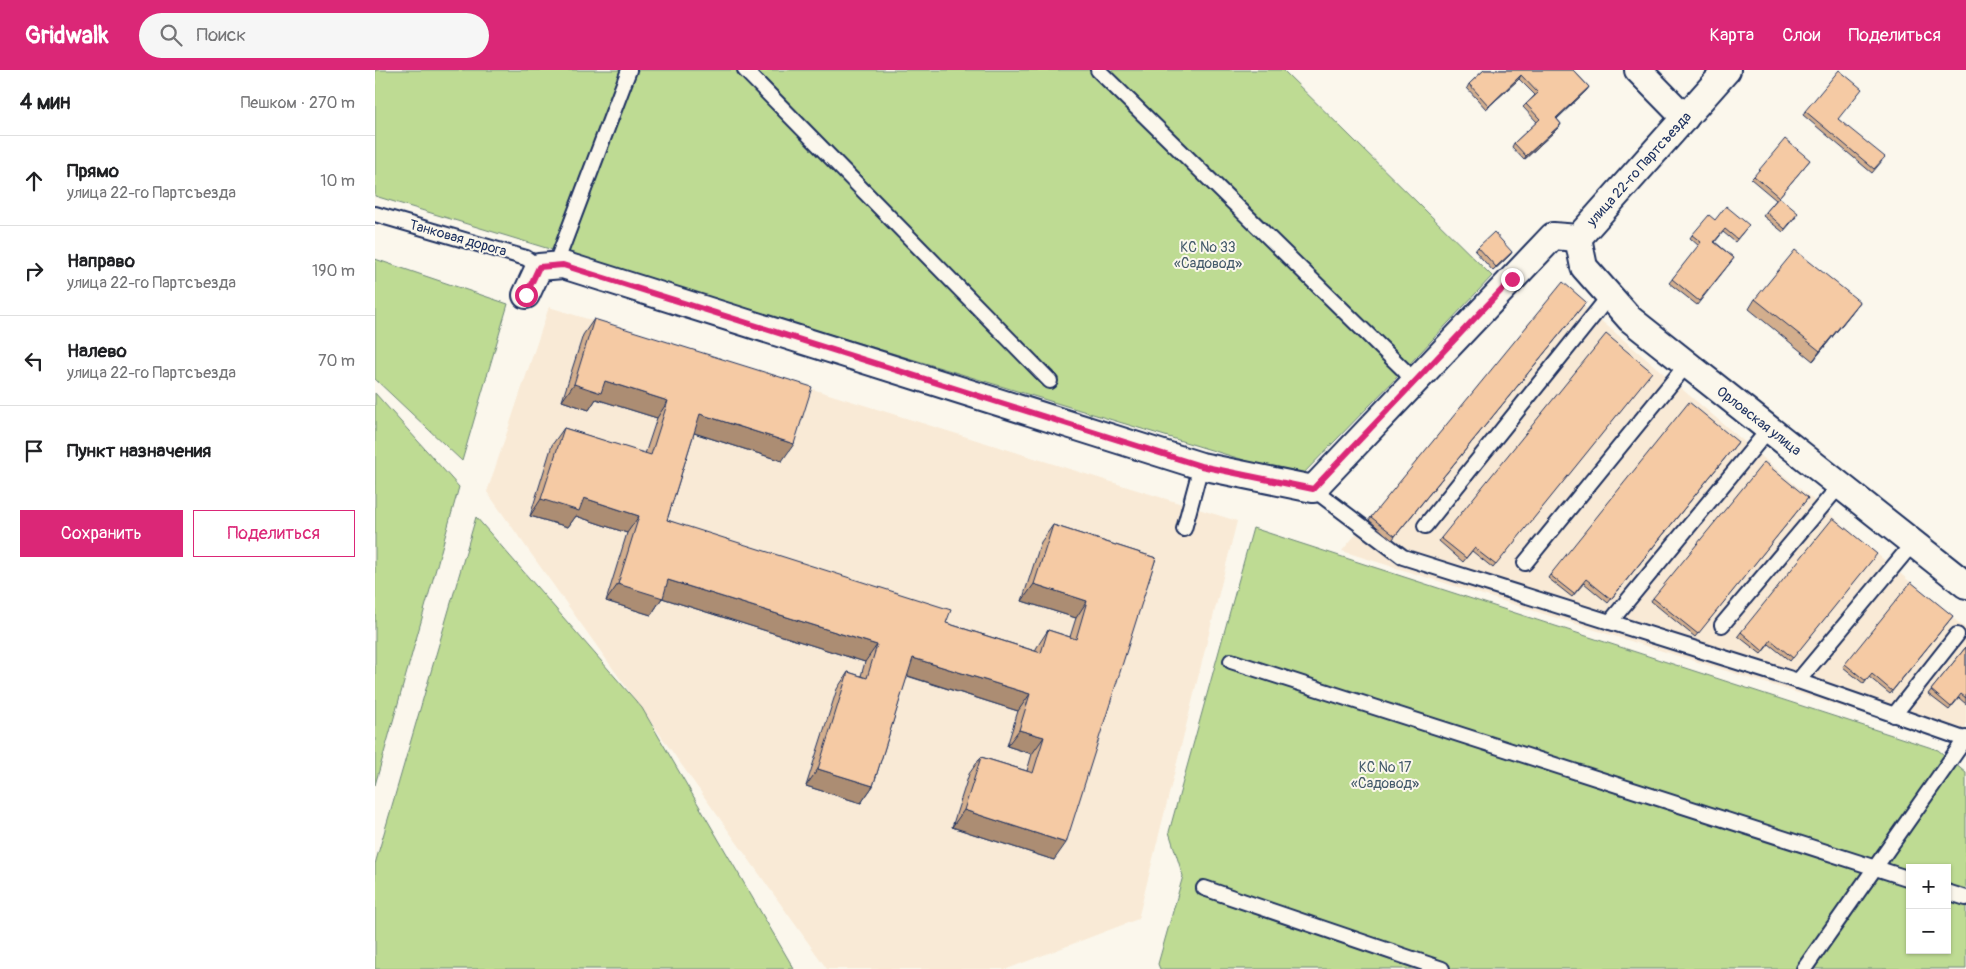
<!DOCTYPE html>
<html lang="ru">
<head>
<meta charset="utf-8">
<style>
	body { margin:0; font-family:Pangolin,sans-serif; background:#f6f6f6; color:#202124 }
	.controls { position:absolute; right:15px; bottom:15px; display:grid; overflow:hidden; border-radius:0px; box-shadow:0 1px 4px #0004 }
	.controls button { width:45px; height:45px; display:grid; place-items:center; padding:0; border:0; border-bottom:1px solid #e0e0e0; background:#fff; color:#202124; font:25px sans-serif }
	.stop { position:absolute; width:15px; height:15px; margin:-11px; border:4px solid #db2777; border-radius:50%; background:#fff }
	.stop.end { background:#db2777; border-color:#fff; box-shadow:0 1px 5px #0008 }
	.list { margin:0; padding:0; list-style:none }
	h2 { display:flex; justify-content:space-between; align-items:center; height:65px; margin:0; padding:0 20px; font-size:21px }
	h2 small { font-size:16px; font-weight:400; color:#757577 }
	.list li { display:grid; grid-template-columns:32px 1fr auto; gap:15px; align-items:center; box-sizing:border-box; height:90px; padding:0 20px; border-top:1px solid #e0e0e0 }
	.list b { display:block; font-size:19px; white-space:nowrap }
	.list p { margin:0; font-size:16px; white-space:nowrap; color:#757577 }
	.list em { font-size:16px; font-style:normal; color:#757577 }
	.actions { display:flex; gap:10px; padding:15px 20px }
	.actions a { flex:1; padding:11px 0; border:1px solid #db2777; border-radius:0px; text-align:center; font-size:18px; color:#db2777 }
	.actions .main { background:#db2777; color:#fff }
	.icon { flex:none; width:28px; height:28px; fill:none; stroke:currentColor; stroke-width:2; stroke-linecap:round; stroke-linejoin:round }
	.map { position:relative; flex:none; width:1591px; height:899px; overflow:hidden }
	header { display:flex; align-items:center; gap:30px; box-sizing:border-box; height:70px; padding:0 25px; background:#db2777; color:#fff }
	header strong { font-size:24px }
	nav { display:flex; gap:28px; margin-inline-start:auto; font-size:18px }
	.search { width:350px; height:45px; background:#f6f6f6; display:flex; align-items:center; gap:12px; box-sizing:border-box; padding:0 18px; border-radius:28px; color:#757577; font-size:19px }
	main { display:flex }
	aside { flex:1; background:#fff }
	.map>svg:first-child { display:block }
	.built { fill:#f9ead6 }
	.green { fill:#bedb93; stroke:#6c8578; fill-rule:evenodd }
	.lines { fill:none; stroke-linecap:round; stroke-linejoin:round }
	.service-casing { stroke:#1b2f5e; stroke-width:18 }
	.minor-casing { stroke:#1b2f5e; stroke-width:30 }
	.service { stroke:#fbf7ec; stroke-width:14 }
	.minor { stroke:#fbf7ec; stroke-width:26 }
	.wall { fill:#d3ae8d; stroke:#1b2f5e }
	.shaded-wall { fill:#ac8d73; stroke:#1b2f5e }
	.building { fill:#f5caa4; stroke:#1b2f5e }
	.route { stroke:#db2777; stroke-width:6 }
	.labels { text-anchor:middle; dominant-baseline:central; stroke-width:4; stroke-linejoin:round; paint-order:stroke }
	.street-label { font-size:14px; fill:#1b2f5e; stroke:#fbf7ec }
	.park-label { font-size:14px; fill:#445a6b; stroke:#fbf7ec }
</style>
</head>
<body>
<header>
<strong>Gridwalk</strong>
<div class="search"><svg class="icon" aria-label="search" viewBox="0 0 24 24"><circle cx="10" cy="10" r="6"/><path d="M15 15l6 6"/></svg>Поиск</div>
<nav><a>Карта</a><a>Слои</a><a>Поделиться</a></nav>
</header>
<main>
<aside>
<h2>4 мин<small>Пешком · 270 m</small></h2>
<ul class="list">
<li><svg class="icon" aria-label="ahead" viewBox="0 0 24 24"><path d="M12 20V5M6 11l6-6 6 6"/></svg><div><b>Прямо</b><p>улица 22-го Партсъезда</p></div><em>10 m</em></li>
<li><svg class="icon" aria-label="right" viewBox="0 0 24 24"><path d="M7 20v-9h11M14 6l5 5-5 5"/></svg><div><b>Направо</b><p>улица 22-го Партсъезда</p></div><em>190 m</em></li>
<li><svg class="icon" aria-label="left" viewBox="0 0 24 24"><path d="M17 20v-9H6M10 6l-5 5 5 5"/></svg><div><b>Налево</b><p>улица 22-го Партсъезда</p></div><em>70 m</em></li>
<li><svg class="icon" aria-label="arrive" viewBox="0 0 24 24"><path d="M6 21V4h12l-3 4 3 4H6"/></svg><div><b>Пункт назначения</b></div></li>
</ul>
<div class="actions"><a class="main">Сохранить</a><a>Поделиться</a></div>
</aside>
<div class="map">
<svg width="1591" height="899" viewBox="0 0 1591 899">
	<rect width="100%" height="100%" fill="#fbf7ec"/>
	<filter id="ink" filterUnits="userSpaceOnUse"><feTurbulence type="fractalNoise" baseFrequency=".02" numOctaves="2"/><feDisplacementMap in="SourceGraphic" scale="10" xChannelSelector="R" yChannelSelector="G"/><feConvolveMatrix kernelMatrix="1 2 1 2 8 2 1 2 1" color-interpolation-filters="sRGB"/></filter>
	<g filter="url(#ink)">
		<g class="built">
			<polygon points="1185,216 1591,559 1591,682 1573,670 967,481"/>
			<polygon points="174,237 862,451 763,849 632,899 452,899 112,422"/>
		</g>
		<g class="green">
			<polygon points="0,0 908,0 1117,206 1029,300 925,407 0,126"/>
			<polygon points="0,189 133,234 87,391 0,309"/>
			<polygon points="0,323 84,417 0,715"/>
			<polygon points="101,447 267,638 419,899 0,899 0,794"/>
			<path d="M878 458 1563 680 1591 703V899H785L783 894 808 806 794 762ZM1535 798H1572V880H1535Z"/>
		</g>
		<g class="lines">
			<defs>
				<g id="service">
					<polyline points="370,0 675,311"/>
					<polyline points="723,0 1029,300 1039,313"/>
					<polyline points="0,144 151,188 164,197"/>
					<polyline points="180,196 254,0"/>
					<polyline points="938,419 1028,487 1423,611 1589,669"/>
					<polyline points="1050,456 1235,225"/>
					<polyline points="809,459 826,396"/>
					<polyline points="1150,493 1312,294"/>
					<polyline points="1235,552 1394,359"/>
					<polyline points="1347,555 1465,415"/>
					<polyline points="856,591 1535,809"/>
					<polyline points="1423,611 1538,473"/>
					<polyline points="1519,645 1582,565"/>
					<polyline points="829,818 1067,899"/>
					<polyline points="1572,822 1591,828"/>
					<polyline points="1429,899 1591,668"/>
				</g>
				<g id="minor">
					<polyline points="1263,0 1310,48"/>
					<polyline points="1203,168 1209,197 1255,249 1591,515"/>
					<polyline points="151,225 164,197 188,195 826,396 938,419 1178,166 1203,168 1352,0"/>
				</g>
			</defs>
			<use href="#service" class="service-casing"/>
			<use href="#minor" class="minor-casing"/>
			<use href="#service" class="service"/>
			<use href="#minor" class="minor"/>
		</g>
		<g class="wall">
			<polygon points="1109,0 1198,0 1214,17 1211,21 1182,49 1186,54 1184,57 1149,90 1137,77 1139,73 1162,52 1148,37 1160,25 1144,9 1111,39 1092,18 1094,14"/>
			<polygon points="1430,41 1463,49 1507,91 1497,103 1428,45"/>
			<polygon points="1435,90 1404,127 1421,147 1408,162 1388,146 1401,130 1376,109 1379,106"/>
			<polygon points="1340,150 1374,155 1360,172 1348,162 1340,172 1359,188 1322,235 1294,213 1324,176 1315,168 1317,165"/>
			<polygon points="1103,177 1137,182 1135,185 1118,201 1100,181"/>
			<polygon points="1380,229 1478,241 1438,291 1374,239"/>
			<polygon points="1211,232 1017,470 994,450 996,447"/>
			<polygon points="219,249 407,391 319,363 292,450 571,553 660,581 662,577 673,560 695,567 701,548 647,531 666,472 678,455 781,488 679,790 577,757 594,704 606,687 652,701 657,684 632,676 643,641 532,606 498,716 486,733 431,716 462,619 473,602 486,606 490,592 287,528 276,545 231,531 252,463 201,446 193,457 155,446 177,375 189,358 270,384 282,348 221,329 214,340 187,331 208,265"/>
			<polygon points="1274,305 1118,498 1097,481 1088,492 1064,471 1066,468"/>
			<polygon points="1363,372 1233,533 1209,513 1197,527 1173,508 1175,505"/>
			<polygon points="1433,428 1320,567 1276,531 1278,528"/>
			<polygon points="1499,487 1415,591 1394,574 1386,584 1363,566 1366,562"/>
			<polygon points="1578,546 1515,624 1494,607 1489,614 1468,597 1470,594"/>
			<polygon points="1591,577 1591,634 1584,628 1574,640 1553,624"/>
		</g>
		<g class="shaded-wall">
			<polygon points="1146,5 1144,9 1111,39 1114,36"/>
			<polygon points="1214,17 1211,21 1179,51 1181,48"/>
			<polygon points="1186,54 1184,57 1149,90 1151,86"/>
			<polygon points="1137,182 1135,185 1118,201 1121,197"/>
			<polygon points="1485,232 1478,241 1438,291 1445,281"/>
			<polygon points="230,311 293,331 282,348 221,329 214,340 187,331 199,314"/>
			<polygon points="325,344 419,374 407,391 313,361"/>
			<polygon points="209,428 264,446 252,463 201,446 193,457 155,446 166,429"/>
			<polygon points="293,510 502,575 490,592 287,528 276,545 231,531 243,514"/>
			<polygon points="659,514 712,531 701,548 647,531"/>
			<polygon points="538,588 655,624 643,641 527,604"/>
			<polygon points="644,660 669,667 657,684 632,676"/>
			<polygon points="443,699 498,716 486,733 431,716"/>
			<polygon points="589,740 691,773 679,790 577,757"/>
		</g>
		<g class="building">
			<polygon points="1109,0 1198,0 1214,17 1181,48 1186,54 1151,86 1139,73 1165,49 1151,34 1163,23 1146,5 1114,36 1094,14"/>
			<polygon points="1464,0 1487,19 1463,49 1510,87 1499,99 1430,41"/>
			<polygon points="1410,69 1435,90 1404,127 1379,106"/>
			<polygon points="1404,127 1423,143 1410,159 1391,142"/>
			<polygon points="1351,136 1374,155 1362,169 1350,159 1339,172 1359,188 1324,231 1297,209 1326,172 1317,165 1334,145 1340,150"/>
			<polygon points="1119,162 1137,182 1121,197 1103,177"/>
			<polygon points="1420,180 1485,232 1445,281 1380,229"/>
			<polygon points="1188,212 1211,232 1020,466 996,447"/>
			<polygon points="219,249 437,317 419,374 325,344 292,450 576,540 571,553 666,583 673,560 701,569 712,531 659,514 678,455 781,488 691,773 589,740 606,687 658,703 669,667 644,660 655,624 538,588 498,716 443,699 473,602 492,608 502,575 293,510 288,528 243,514 264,446 209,428 204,441 166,429 189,358 276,385 293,331 230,311 226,323 199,314"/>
			<polygon points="1231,264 1277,302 1121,495 1099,478 1091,488 1066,468"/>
			<polygon points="1314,332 1363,372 1236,529 1211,509 1199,524 1175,505"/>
			<polygon points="1389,392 1433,428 1323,564 1278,528"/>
			<polygon points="1458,448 1502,484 1418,588 1396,570 1388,581 1366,562"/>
			<polygon points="1536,512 1578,546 1517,621 1497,604 1491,611 1470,594"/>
			<polygon points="1591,577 1591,628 1586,624 1576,637 1556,620"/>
		</g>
	</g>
	<g class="lines" filter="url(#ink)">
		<polyline class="route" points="151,225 164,197 188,195 826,396 938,419 1137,209"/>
	</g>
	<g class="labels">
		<g class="street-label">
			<text transform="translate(1264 99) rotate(-48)">улица 22-го Партсъезда</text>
			<text transform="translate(83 168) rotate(16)">Танковая дорога</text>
			<text transform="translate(1384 351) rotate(38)">Орловская улица</text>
		</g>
		<g class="park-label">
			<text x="833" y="177">КС № 33<tspan x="833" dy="16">«Садовод»</tspan></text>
			<text x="1010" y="697">КС № 17<tspan x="1010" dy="16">«Садовод»</tspan></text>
		</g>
	</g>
</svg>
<div class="controls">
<button>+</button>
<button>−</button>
</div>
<div class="stop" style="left:151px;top:225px"></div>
<div class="stop end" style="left:1137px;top:209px"></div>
</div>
</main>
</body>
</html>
